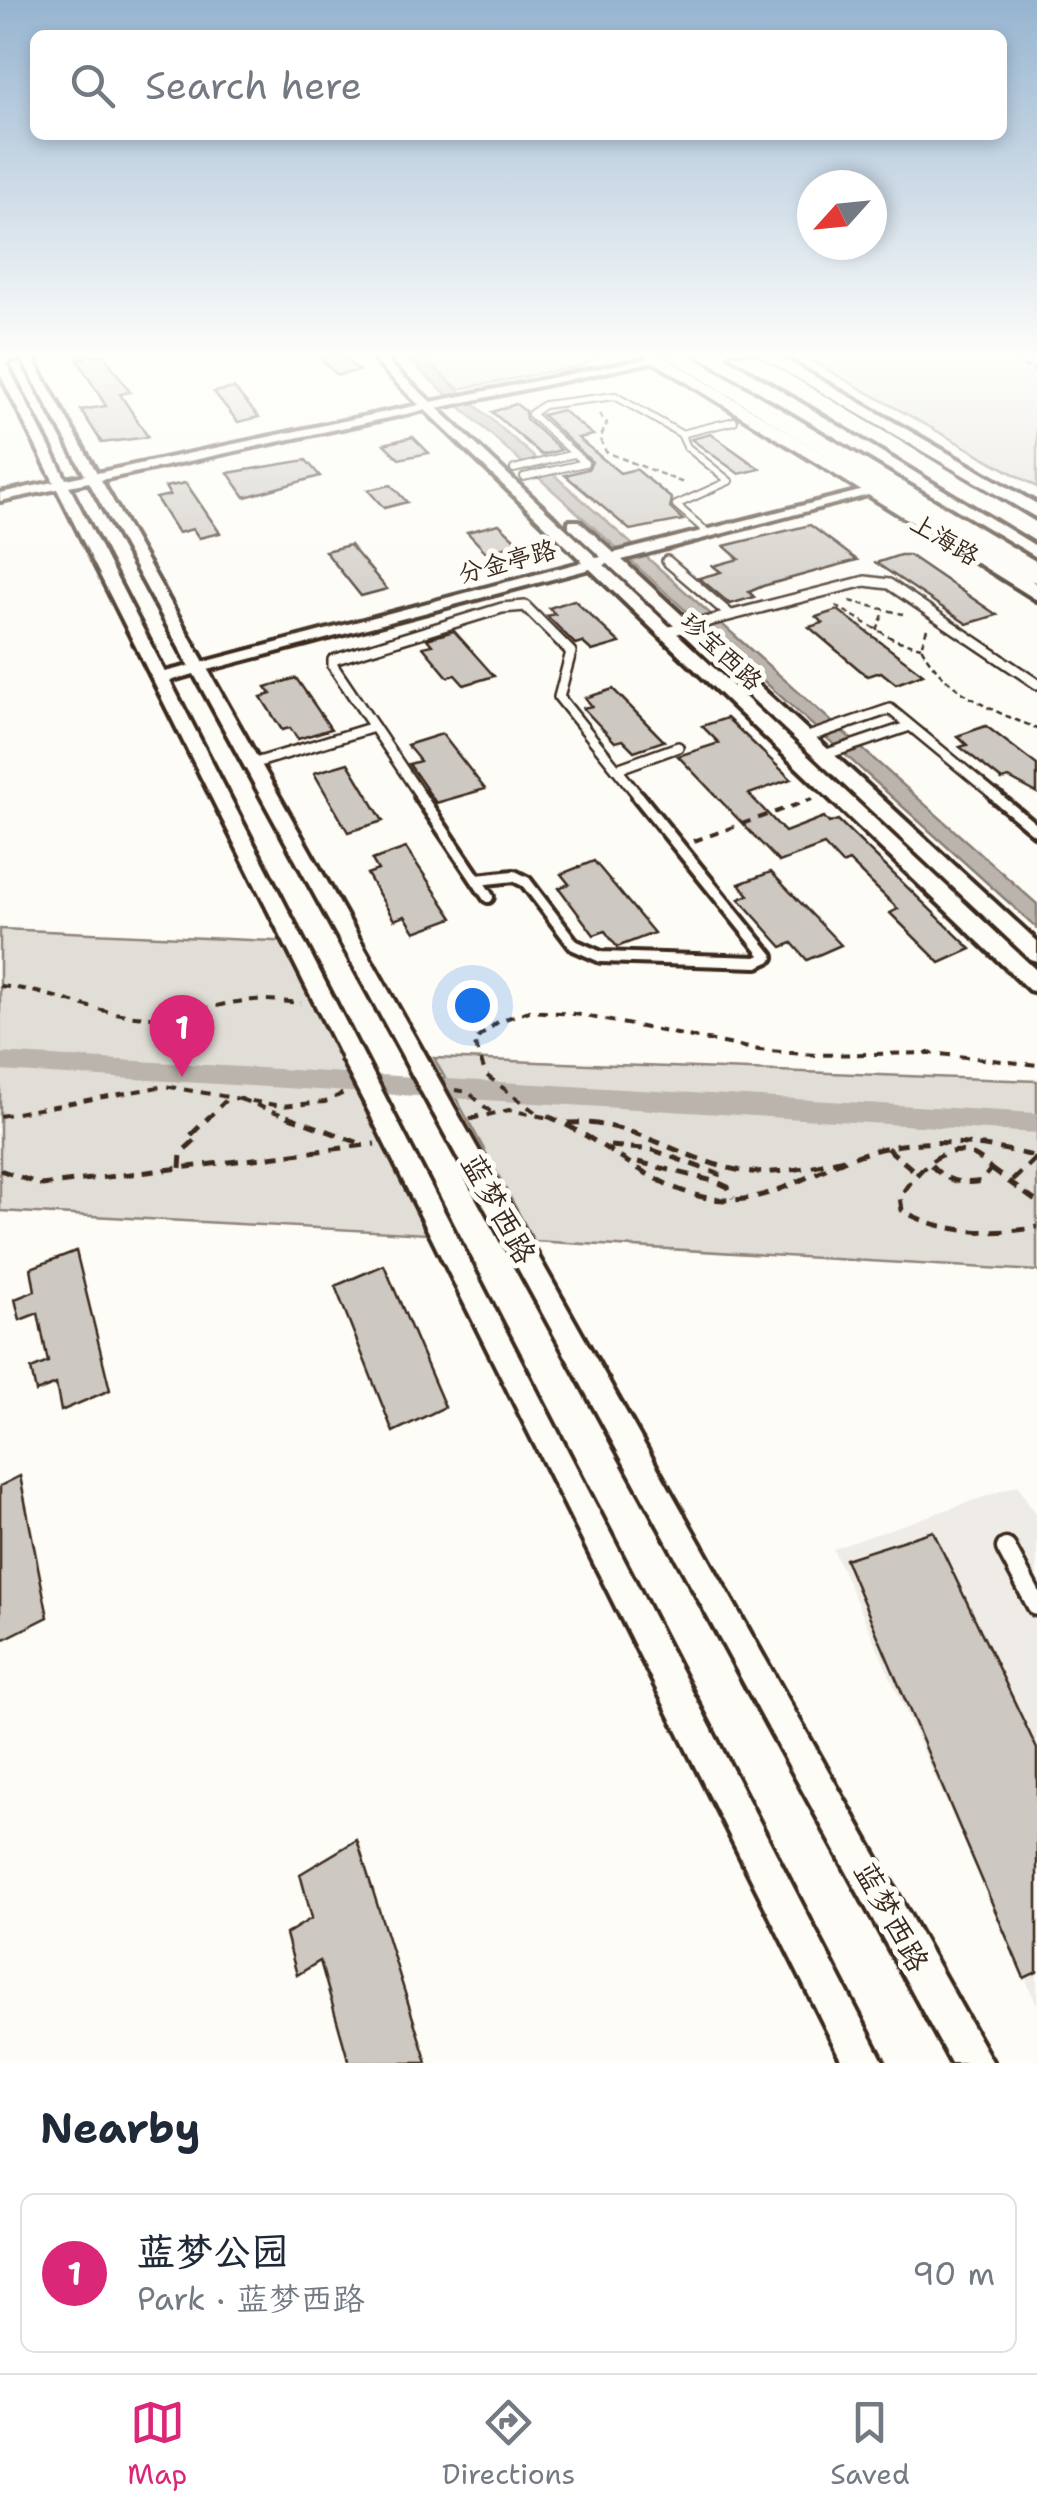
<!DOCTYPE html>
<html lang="en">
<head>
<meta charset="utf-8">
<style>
	body { margin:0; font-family:"Shantell Sans","LXGW WenKai TC",sans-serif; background:#f6f6f7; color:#1f2937 }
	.compass { position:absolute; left:797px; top:170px; width:90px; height:90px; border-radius:50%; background:#fff; box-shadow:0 5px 15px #0003; rotate:243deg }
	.you { position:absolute; left:472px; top:1005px; width:35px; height:35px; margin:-25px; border:8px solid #fff; border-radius:50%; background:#1a73e8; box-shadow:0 0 0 15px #1a73e833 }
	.badge { display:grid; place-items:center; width:65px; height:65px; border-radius:50%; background:#db2777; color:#fff; font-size:32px; font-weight:700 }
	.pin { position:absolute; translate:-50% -82px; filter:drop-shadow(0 2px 5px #0008) }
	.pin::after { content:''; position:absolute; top:52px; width:35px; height:30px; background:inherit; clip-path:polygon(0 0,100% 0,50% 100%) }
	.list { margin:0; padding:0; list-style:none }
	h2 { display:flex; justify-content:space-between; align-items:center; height:130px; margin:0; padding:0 40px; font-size:42px }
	h2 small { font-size:32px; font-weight:400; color:#747a83 }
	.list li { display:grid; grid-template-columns:65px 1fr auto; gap:30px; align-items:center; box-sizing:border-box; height:160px; margin:0 20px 20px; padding:0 20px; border:2px solid #e0e1e3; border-radius:15px }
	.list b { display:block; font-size:38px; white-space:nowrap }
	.list p { margin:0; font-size:32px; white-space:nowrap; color:#747a83 }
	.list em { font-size:32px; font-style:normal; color:#747a83 }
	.icon { flex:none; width:55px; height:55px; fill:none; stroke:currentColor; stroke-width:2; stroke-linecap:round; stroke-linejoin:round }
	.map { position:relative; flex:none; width:1037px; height:2063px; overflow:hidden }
	.search { position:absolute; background:#fff; box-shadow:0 5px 15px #0003; left:30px; right:30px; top:30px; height:110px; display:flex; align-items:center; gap:25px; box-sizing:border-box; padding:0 35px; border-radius:15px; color:#747a83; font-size:38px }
	.sheet { height:310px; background:#fff }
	nav { display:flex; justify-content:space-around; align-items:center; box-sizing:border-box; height:140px; border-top:2px solid #e0e1e3; background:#fff; font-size:28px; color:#747a83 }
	nav a { display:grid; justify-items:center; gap:5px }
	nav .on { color:#db2777 }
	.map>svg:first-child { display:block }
	.built { fill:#efece7 }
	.green { fill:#e1ded7; stroke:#8e847a; stroke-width:2.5 }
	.water { fill:#bbb4ad; stroke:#887d74; stroke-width:2.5 }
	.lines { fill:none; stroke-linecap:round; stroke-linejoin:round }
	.canal { fill:#bbb4ad; fill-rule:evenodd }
	.building { fill:#cdc8c2; stroke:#3b2a1e; stroke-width:2.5 }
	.lane-far3-casing { stroke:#3b2a1e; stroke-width:10 }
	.lane-far2-casing { stroke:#3b2a1e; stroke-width:14 }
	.lane-far1-casing { stroke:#3b2a1e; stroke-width:18 }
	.lane-casing { stroke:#3b2a1e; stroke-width:25 }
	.street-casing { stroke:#3b2a1e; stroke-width:8 }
	.secondary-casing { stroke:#3b2a1e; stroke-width:8 }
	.highway-casing { stroke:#3b2a1e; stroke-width:8 }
	.path-far2 { stroke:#3b2a1e; stroke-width:2.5; stroke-dasharray:6 4; stroke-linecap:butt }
	.path-far1 { stroke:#3b2a1e; stroke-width:4; stroke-dasharray:9 8; stroke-linecap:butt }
	.path { stroke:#3b2a1e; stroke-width:5; stroke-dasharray:12 9; stroke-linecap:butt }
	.lane-far3 { stroke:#fdfcf7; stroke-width:6 }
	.lane-far2 { stroke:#fdfcf7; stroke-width:9 }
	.lane-far1 { stroke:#fdfcf7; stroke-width:10 }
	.lane { stroke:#fdfcf7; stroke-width:18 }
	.street { fill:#fdfcf7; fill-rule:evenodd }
	.secondary { fill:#fdfcf7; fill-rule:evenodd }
	.highway { fill:#fdfcf7; fill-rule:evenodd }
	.street-bridge-casing { stroke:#3b2a1e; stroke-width:29; stroke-linecap:butt }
	.street-bridge { stroke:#fdfcf7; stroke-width:21 }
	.labels { text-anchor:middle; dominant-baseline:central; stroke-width:10; stroke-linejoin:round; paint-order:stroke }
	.far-street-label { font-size:25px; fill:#3b2a1e; stroke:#fdfcf7 }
	.street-label { font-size:30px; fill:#3b2a1e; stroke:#fdfcf7 }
</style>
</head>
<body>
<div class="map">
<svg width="1037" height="2063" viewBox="0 0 1037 2063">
	<rect width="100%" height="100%" fill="#fdfcf7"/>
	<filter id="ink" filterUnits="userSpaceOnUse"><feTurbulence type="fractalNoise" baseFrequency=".01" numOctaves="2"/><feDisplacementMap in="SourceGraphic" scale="20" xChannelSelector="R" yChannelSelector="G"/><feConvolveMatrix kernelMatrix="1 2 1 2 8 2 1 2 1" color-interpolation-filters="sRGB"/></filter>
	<g filter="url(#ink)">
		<polygon class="built" points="1018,1485 1037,1518 1037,2005 833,1549"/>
		<g class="green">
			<polygon points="420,355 601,355 580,366 459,389"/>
			<polygon points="801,355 1037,355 1037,487"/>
			<polygon points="0,929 297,942 445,1235 0,1211"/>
			<polygon points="434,1058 1037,1081 1037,1271 534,1241"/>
		</g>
		<polygon class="water" points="403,355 419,355 1037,904 1037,928"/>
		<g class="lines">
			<polygon class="canal" points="0,1053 1037,1113 1037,1133 0,1071"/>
		</g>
		<g class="building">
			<polygon points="82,355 104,355 130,392 120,394 148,437 102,443 81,410 106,406 77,359 84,358"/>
			<polygon points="317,355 342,355 359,371 337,375"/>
			<polygon points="234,388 259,417 238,422 214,392"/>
			<polygon points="516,404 525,411 526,419 561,450 542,455 492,412"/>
			<polygon points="562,410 593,435 578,438 620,473 636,469 672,499 670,508 683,520 630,530 565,475 588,469 592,462 542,415"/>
			<polygon points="711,434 760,469 739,474 691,439"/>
			<polygon points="413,437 429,453 399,459 384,444"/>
			<polygon points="306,460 320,476 245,497 228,473"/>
			<polygon points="186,483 220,533 199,538 193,529 178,533 156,498 170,495 165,487"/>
			<polygon points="391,485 407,502 384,508 368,490"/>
			<polygon points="499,524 519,543 486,552 467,532"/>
			<polygon points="810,525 857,560 763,586 749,592 754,597 730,604 699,578 721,572 713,566 739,559 724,546"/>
			<polygon points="350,545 387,589 361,596 325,551"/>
			<polygon points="900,555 909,555 997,615 967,624 876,563"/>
			<polygon points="574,600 620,643 592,651 582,642 575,644 547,616 555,614 549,608"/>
			<polygon points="838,610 923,674 896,684 881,672 867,676 809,627 823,623 816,617"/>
			<polygon points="454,631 494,676 464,685 455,675 448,677 423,647 432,645 427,639"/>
			<polygon points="296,678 331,729 298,739 290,728 282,730 261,697 271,694 266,687"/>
			<polygon points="613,689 664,741 634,751 623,740 615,742 583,708 592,706 585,698"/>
			<polygon points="727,718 791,779 749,794 785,832 824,817 829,823 838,820 971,949 940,963 890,913 898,909 849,861 842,864 824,845 779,862 678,756 719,743 702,726"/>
			<polygon points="986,726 1037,765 1037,793 1009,778 1002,780 960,747 967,745 957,736"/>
			<polygon points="442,734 485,789 436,803 409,764 420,761 407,745"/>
			<polygon points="348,763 383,821 348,832 314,773"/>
			<polygon points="406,848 453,918 415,932 405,916 394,920 367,874 378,870 372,860"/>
			<polygon points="594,861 654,933 617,947 605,931 594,935 559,888 569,884 561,874"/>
			<polygon points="771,872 841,945 807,960 792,943 782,947 739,899 749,895 739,884"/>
			<polygon points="76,1251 110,1390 61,1411 56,1384 36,1392 31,1369 48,1362 38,1313 20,1320 15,1299 35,1291 31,1268"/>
			<polygon points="384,1265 445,1407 393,1432 335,1286"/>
			<polygon points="20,1476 48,1617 0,1641 0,1486"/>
			<polygon points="933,1531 1037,1749 1037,1972 1024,1978 845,1559"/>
			<polygon points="357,1840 427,2063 349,2063 320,1961 297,1975 286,1934 312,1918 300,1874"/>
		</g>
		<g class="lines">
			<defs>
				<g id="lane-far3">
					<polyline points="681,434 734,421"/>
					<polyline points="585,463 531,414 544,405 615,396 681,434 687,447 729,481 676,505 708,533"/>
					<polyline points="514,469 574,454"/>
					<polyline points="524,477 585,463"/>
				</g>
				<g id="lane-far2">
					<polyline points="667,561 729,614"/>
					<polyline points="666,632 865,581 889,584 1037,684"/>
					<polyline points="805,738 890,709 998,798"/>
					<polyline points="824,755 910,726"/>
					<polyline points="252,764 374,727"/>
					<polyline points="617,769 678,747"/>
					<polyline points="422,798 333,666 333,660 502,608 525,606 571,652 559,697 640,798"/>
				</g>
				<g id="lane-far1">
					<polyline points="420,796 488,897"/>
					<polyline points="995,796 1037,831"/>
					<polyline points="477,880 514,876 526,882 574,945 601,957 757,962 768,957 638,796"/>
				</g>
				<polyline id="lane" points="1006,1548 1037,1606"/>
				<g id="street">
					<path d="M20 355H31L97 473 419 405 369 355H380L431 402 660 356 656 361 437 408 597 558 601 557 569 527V521H579L614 553 872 488V494L622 560 1037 941V961L1030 959 608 564 604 565 1037 971V992L1029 990 590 569 208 670 422 1050 425 1056 422 1062H406L194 674 170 681 362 1054 359 1060H343L57 489 0 501V493L54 482 0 374V360L6 363 66 479 85 475ZM425 410 583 562 204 662 101 480ZM89 482 189 666 165 672 69 486Z"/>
					<polygon points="442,1097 450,1100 993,2063 951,2063 434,1114 430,1107 434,1100"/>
					<polygon points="382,1104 390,1107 884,2063 843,2063 370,1114 374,1107"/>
				</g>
				<g id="secondary">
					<polygon points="0,355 34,355 0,364"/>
					<polygon points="643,355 662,355 1037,584 1037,600"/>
					<polygon points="758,355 777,355 1037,504 1037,518"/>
				</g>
				<g id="highway">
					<polygon points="664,355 690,355 1037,562 1037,582 1027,580"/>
					<polygon points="730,355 756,355 1037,523 1037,542"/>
				</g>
			</defs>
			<use href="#lane-far3" class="lane-far3-casing"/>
			<use href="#lane-far2" class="lane-far2-casing"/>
			<use href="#lane-far1" class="lane-far1-casing"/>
			<use href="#lane" class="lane-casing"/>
			<use href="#street" class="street-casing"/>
			<use href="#secondary" class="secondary-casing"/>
			<use href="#highway" class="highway-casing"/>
			<g class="path-far2">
				<polyline points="1006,355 1037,373"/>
				<polyline points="599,414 607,423 600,439 606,452 686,484"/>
				<polyline points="850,601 903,614"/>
				<polyline points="836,606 895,640 921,647"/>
				<path d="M927 629 921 647C943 690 993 712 1037 728"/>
				<polyline points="877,630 884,612"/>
			</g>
			<g class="path-far1">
				<polyline points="694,841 812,799"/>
				<path d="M0 986C53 990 99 1017 153 1017 188 1016 220 1002 254 1000 269 999 286 1002 301 1003"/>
				<polyline points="455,1090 468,1092 492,1113"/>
				<polyline points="240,1099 294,1119"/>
				<polyline points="535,1112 486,1075 474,1041 499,1021 529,1011 575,1014 759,1050 815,1055 930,1053 1037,1065"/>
				<polyline points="0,1116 164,1086 281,1106 325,1102 346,1092"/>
				<polyline points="207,1119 231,1095"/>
				<polyline points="470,1119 509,1110 554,1119"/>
			</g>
			<g class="path">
				<polyline points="287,1116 362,1144"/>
				<path d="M547 1116C607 1140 660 1198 726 1200 770 1201 809 1174 849 1159 910 1134 975 1141 1037 1157"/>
				<polyline points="470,1119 479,1116"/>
				<path d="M568 1123C631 1119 677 1158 737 1170 773 1177 809 1167 844 1159"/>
				<polyline points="610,1146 653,1150 721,1175"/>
				<polyline points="887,1148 918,1174"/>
				<polyline points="638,1162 717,1182 728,1187 733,1198"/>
				<path d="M931 1165C945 1181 961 1185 982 1181L991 1169C956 1130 922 1163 900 1197L902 1210C939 1233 995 1236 1037 1227"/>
				<polyline points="180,1168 181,1153 195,1140 190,1136 210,1116"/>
				<polyline points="991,1169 1037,1202"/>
				<polyline points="0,1170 42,1185 375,1144"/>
				<polyline points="1012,1181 1037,1157"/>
			</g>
			<use href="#lane-far3" class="lane-far3"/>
			<use href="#lane-far2" class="lane-far2"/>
			<use href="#lane-far1" class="lane-far1"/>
			<use href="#lane" class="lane"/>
			<use href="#street" class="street"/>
			<use href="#secondary" class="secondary"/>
			<use href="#highway" class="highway"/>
			<defs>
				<g id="street-bridge">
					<polyline points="351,1054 382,1114"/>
					<polyline points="414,1056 442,1107"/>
				</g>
			</defs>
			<use href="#street-bridge" class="street-bridge-casing"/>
			<use href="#street-bridge" class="street-bridge"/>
		</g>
	</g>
	<linearGradient id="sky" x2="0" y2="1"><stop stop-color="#96b4d0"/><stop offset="0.55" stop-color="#fefefb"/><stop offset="1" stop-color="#fefefb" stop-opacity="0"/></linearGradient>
	<rect width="1037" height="644" fill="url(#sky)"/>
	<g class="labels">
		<g class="far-street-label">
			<text transform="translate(945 539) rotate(31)">上海路</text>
			<text transform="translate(507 561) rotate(-15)">分金亭路</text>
			<text transform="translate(722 651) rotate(43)">珍宝西路</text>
		</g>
		<g class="street-label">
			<text transform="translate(499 1209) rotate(61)">蓝梦西路</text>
			<text transform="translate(892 1917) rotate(61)">蓝梦西路</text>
		</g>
	</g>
</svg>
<svg class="compass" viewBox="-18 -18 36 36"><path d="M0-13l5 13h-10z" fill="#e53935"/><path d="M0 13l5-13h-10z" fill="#747a83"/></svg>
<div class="you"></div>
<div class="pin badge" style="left:182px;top:1077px">1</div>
<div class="search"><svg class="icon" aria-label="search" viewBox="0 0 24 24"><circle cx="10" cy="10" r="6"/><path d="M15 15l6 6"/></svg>Search here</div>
</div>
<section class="sheet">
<h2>Nearby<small></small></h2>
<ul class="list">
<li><span class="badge">1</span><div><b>蓝梦公园</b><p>Park · 蓝梦西路</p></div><em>90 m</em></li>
</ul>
</section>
<nav>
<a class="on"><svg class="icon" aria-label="map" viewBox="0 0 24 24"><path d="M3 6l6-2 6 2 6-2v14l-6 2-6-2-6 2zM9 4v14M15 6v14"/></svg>Map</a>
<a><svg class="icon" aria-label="directions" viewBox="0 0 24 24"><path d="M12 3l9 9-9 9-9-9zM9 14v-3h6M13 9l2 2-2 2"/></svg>Directions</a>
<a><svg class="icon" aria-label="saved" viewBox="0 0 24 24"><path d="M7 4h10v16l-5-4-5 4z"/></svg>Saved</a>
</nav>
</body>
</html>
